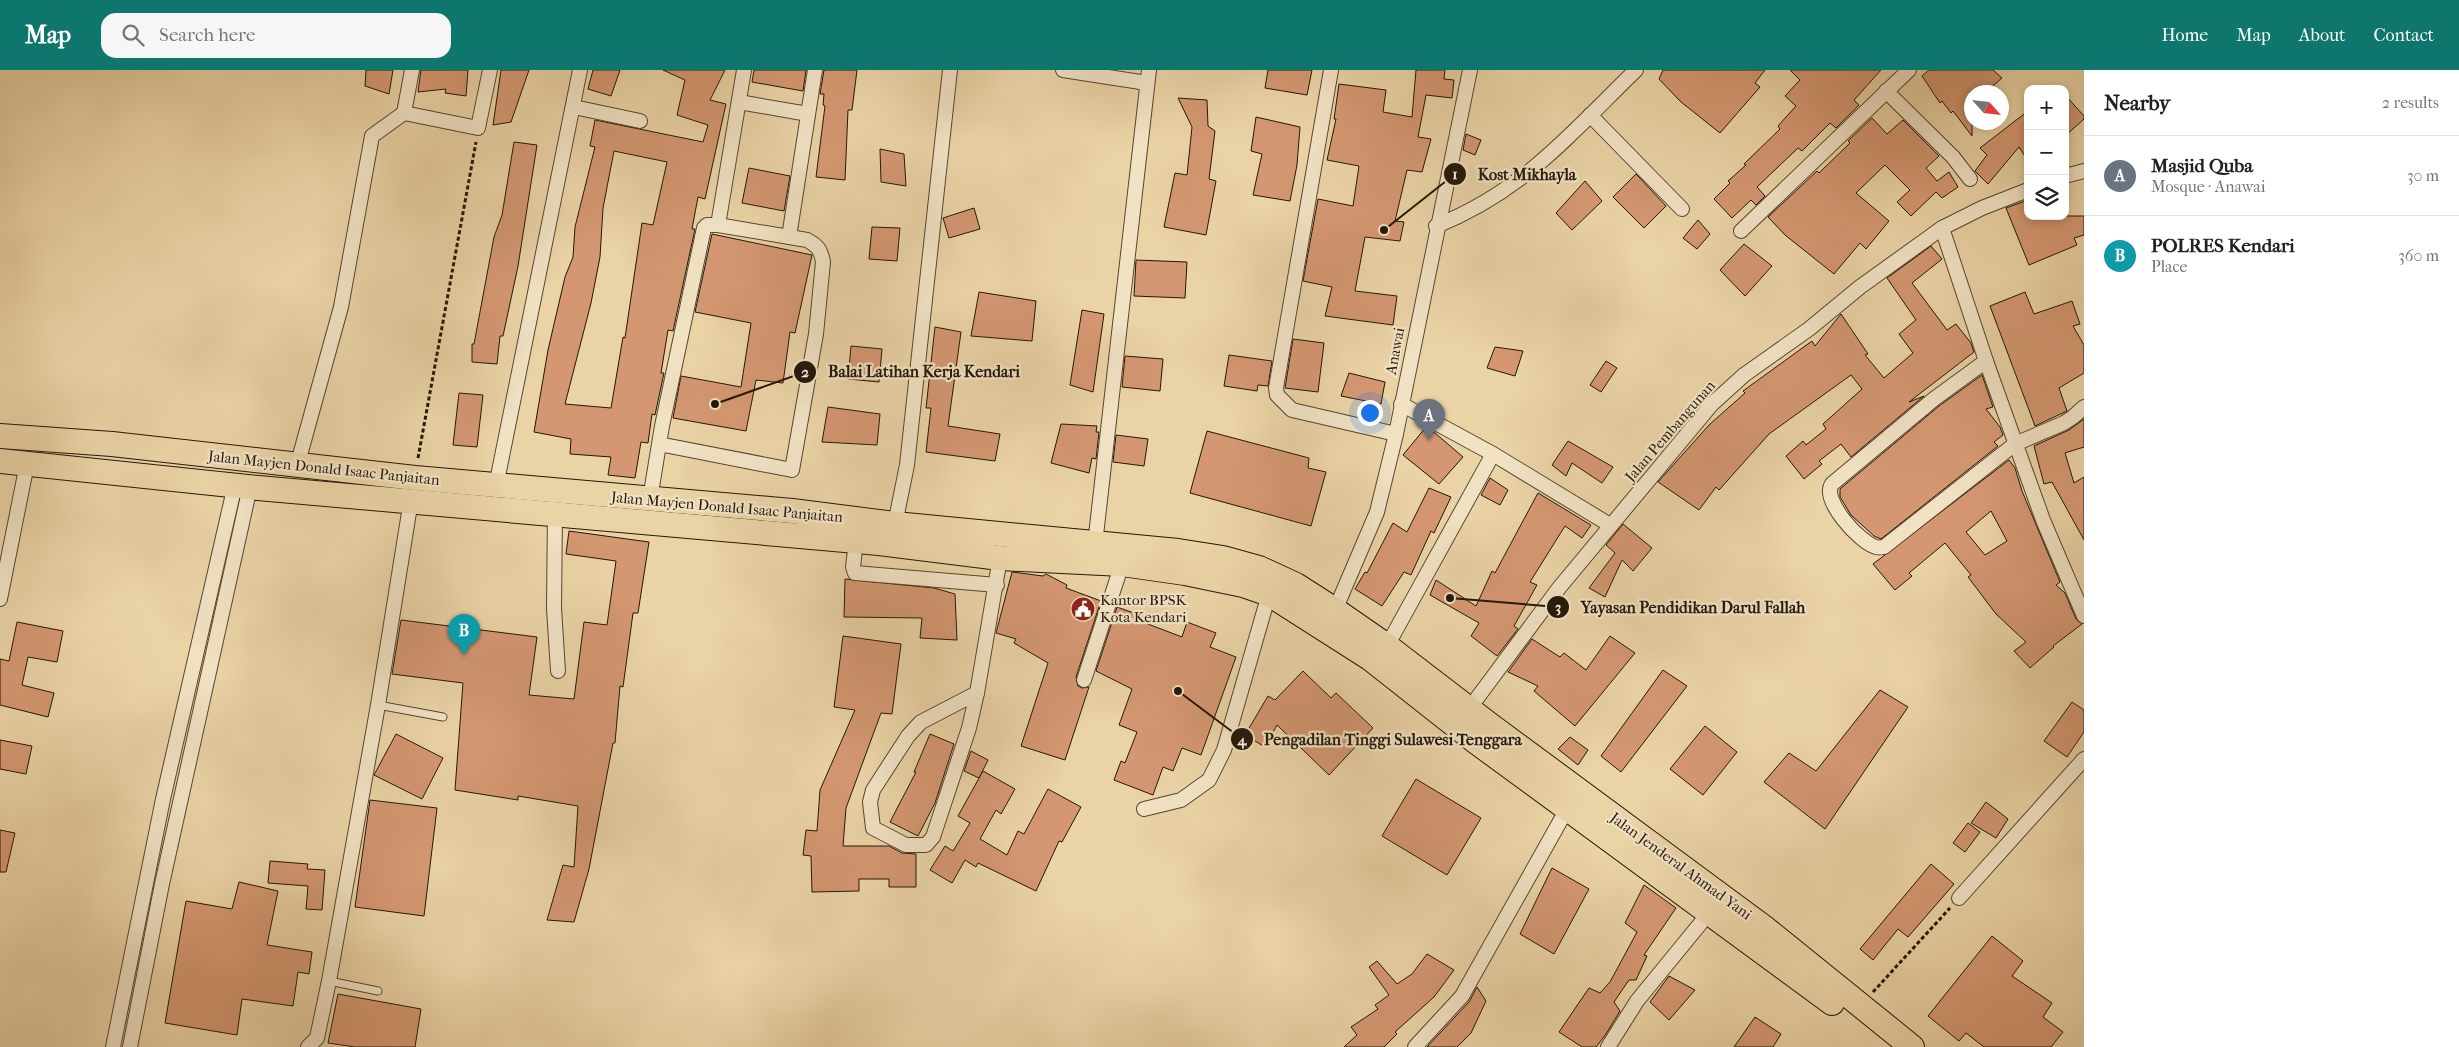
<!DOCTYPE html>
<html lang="en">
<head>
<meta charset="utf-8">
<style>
	body { margin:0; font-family:"IM FELL French Canon",serif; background:#f6f6f6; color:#202124 }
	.controls { position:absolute; right:15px; top:15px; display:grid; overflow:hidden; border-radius:10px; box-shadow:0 2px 8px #0003 }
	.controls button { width:45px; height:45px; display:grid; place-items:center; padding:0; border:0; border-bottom:1px solid #e0e0e0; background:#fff; color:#202124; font:25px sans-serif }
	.compass { position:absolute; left:1964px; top:15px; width:45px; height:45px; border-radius:50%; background:#fff; box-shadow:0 2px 8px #0003; rotate:117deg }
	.you { position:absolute; left:1369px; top:342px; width:18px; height:18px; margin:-12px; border:4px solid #fff; border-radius:50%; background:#1a73e8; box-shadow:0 0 0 8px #1a73e833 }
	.badge { display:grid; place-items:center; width:32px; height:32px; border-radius:50%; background:#0f766e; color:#fff; font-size:16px; font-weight:700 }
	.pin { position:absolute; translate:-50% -41px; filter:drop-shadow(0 1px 2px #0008) }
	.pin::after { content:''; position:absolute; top:26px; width:18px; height:15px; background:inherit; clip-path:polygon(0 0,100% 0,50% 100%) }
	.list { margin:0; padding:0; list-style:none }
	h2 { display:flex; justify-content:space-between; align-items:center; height:65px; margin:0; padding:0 20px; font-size:21px }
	h2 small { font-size:16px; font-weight:400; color:#757577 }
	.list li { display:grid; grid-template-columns:32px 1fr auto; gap:15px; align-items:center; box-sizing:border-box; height:80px; padding:0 20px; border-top:1px solid #e0e0e0 }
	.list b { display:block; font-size:19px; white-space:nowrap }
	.list p { margin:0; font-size:16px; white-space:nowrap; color:#757577 }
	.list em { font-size:16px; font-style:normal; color:#757577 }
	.icon { flex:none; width:28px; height:28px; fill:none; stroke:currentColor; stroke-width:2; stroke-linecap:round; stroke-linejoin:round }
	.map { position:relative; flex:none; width:2084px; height:977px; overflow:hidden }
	header { display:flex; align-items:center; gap:30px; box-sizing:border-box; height:70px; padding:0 25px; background:#0f766e; color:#fff }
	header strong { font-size:24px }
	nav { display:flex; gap:28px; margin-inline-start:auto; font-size:18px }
	.search { width:350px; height:45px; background:#f6f6f6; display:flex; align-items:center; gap:12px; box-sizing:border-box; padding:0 18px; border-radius:15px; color:#757577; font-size:19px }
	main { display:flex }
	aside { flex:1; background:#fff }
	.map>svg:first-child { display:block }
	.building { fill:#d49771; stroke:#231708; fill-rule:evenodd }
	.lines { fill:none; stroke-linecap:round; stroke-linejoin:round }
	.service-casing { stroke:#55462f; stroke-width:9 }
	.minor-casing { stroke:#55462f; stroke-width:16 }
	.trunk-casing { stroke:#231708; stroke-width:26 }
	.path { stroke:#231708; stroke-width:3; stroke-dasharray:4 2.5; stroke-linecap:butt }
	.service { stroke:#f1e2c4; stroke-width:7 }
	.minor { stroke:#f1e2c4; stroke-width:14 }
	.trunk { stroke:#ead3a5; stroke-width:24 }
	.labels { text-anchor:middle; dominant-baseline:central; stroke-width:4.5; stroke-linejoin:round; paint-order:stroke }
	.street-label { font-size:15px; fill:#231708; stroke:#f1e2c4 }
	.poi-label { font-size:15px; fill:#231708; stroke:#f1e2c4; text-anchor:start }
	.leader { fill:none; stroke:#231708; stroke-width:2 }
	.callout-dot { fill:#231708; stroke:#f1e2c4; stroke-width:2 }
	.mark-label { font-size:15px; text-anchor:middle; font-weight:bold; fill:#fff }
	.callout-label { font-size:16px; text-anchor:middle; font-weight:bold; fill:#231708; stroke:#f1e2c4; stroke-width:4.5; stroke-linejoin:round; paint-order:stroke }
</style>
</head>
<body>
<header>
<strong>Map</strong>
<div class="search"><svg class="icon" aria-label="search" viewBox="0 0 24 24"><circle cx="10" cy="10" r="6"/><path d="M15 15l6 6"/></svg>Search here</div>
<nav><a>Home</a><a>Map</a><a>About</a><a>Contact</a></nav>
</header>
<main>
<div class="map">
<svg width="2084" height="977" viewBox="0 0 2084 977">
	<rect width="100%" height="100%" fill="#ead3a5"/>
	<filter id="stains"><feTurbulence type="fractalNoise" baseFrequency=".004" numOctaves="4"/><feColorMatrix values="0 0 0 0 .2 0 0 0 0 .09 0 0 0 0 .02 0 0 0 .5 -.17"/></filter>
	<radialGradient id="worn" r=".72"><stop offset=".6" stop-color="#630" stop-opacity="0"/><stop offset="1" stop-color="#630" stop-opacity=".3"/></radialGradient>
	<g class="building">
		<polygon points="366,0 393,0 389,24 365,16"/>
		<polygon points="421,0 468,0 466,26 445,23 446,19 418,22"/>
		<polygon points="501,0 529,0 511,52 493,55"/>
		<polygon points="593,0 620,0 611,26 588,19"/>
		<path d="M663 0H725L710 30 726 34 705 129 698 127 692 159H695L673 261 668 260 661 303H664L655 345 652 344 648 373 641 372 635 408 608 405 611 387 570 384 571 369 534 362 548 280 565 207 573 187 575 157 595 77 590 76 595 50 703 72 708 55 677 45 685 10ZM614 81 667 92 653 155 642 153 625 268 623 267 611 338 565 334 591 233 600 187 603 138Z"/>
		<polygon points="754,0 806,0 803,21 752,12"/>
		<polygon points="824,0 857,0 852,40 848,40 845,110 816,107 825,36 823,35 824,24 820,24"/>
		<polygon points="1268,0 1312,0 1307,25 1265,18"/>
		<polygon points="1416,0 1445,0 1444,9 1454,10 1452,28 1426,25 1418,67 1431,69 1422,102 1407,100 1395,151 1404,152 1400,171 1365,167 1355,221 1397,226 1393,255 1325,246 1332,217 1303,211 1318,129 1353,136 1359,96 1327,90 1336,49 1334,49 1339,14 1386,20 1383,42 1412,47"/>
		<polygon points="1663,0 1765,0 1755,13 1760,17 1720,63 1681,32 1659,9"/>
		<polygon points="1790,0 1881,0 1854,30 1859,35 1836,58 1830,53 1802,81 1798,78 1757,117 1765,126 1756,135 1751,130 1732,148 1714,129 1730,113 1728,111 1746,95 1744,94 1780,59 1778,56 1796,36 1785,26 1800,10"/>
		<polygon points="1929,0 1993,0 2002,8 1986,22 1972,22 1972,66 1953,41 1951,43 1942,31 1940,33 1922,6"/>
		<polygon points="2065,25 2084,46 2084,49 2065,66"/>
		<polygon points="1178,28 1207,30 1208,56 1215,61 1209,109 1216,111 1206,165 1164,157 1175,103 1187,105 1192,57"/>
		<polygon points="2028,41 2028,91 2019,77 1988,114 1975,101 1987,85 1980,78"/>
		<polygon points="1256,47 1300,57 1297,95 1290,131 1253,125 1262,84 1251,81"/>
		<polygon points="1872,48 1887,64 1903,50 1939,86 1926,98 1937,111 1949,102 1958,117 1942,128 1936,122 1911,146 1897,132 1910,120 1885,95 1856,123 1889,151 1866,179 1860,173 1834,204 1785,165 1768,147 1817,101 1819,103 1850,73 1848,71"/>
		<polygon points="1466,64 1481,70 1475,85 1463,80"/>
		<polygon points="514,72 537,75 518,196 503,266 500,266 497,294 472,292 472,274 474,274 494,167 502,145"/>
		<polygon points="880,79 904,84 906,116 881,112"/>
		<polygon points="749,98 790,106 784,141 742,133"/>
		<polygon points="1636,104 1666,136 1644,158 1613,127"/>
		<polygon points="1585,111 1602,131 1572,160 1556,143"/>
		<polygon points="2028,130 2028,146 2084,146 2084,165 2074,168 2077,175 2029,195 2006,138"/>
		<polygon points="974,138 980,159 949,168 943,148"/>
		<polygon points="1698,150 1710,164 1697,179 1683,168"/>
		<polygon points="872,157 900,158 897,191 869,189"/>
		<polygon points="712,164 812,185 795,263 790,262 783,313 756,310 746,361 673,348 681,306 741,317 751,253 695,242"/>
		<polygon points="1744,174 1772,196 1745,226 1720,200"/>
		<polygon points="1931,176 1942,189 1912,213 1947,260 1956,254 1971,273 1974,282 1909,332 1924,326 1851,387 1841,374 1819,391 1822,394 1804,409 1786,386 1803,371 1806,375 1826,359 1823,354 1862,319 1851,305 1769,364 1719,420 1716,417 1699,440 1658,412 1709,355 1745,323 1743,321 1812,271 1815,276 1841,244 1868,284 1865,285 1884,308 1913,283 1899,264 1916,250 1887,208"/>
		<polygon points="1136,190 1187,192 1185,228 1134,226"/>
		<polygon points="979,222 1036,231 1032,271 971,266"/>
		<polygon points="2025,222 2034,244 2072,231 2080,254 2073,256 2084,275 2084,303 2059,318 2067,341 2035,356 1990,236"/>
		<polygon points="1082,240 1104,244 1093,322 1070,315"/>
		<polygon points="935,257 961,262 948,356 1000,364 995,391 926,382 931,338 926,338"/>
		<polygon points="1293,269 1324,273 1318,322 1285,318"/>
		<polygon points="851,276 882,279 879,312 848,309"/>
		<polygon points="1495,277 1523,281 1515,306 1487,298"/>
		<polygon points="1229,285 1272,291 1268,316 1258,315 1257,321 1224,316"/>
		<polygon points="1125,286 1163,289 1160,321 1122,317"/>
		<polygon points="1606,291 1617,298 1601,322 1590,315"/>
		<polygon points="1349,303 1385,312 1381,334 1341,326"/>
		<polygon points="1982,305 1993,337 1986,339 2000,357 2003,365 1994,372 1998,376 1881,469 1874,466 1851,445 1840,427 1840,419 1939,336"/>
		<polygon points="459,323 483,325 477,377 453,375"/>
		<polygon points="828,337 880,344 877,375 822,372"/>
		<polygon points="2084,349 2084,377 2065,383 2074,413 2084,407 2084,470 2052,412 2044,414 2034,376 2069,360"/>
		<polygon points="1061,354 1097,356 1096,362 1099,362 1096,389 1092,388 1089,403 1051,393"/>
		<polygon points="1426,357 1435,363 1463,387 1439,414 1403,385"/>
		<polygon points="1207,361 1309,388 1308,398 1326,402 1311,456 1190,423"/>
		<polygon points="1116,365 1148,369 1144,396 1113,392"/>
		<polygon points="1568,371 1613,397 1602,413 1572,393 1566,406 1552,395"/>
		<path d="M2009 390 2015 398 2022 421 2060 512 2056 515 2065 523 2076 549 2082 554 2053 576 2054 577 2030 598 2014 581 2026 572 1996 544 1968 507 1971 505 1945 473 1909 503 1912 506 1895 520 1873 494ZM1991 441 2007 471 1985 485 1966 462Z"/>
		<polygon points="1490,408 1508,420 1500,435 1481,425"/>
		<polygon points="1429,418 1451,427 1434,463 1431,461 1411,505 1404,502 1382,536 1355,519 1365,502 1367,503 1393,453 1407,462"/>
		<polygon points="1538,423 1591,455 1582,468 1565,456 1530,512 1537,515 1514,556 1518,559 1497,586 1471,566 1479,553 1430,525 1436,510 1476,536 1492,501 1495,503"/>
		<polygon points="1623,454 1652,478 1633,501 1622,490 1605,527 1589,518 1615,483 1606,475"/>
		<polygon points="569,461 649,472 638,543 633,543 623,617 620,616 615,673 613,673 589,799 574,852 547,850 563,795 574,797 578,736 518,726 518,730 455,720 463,613 392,604 401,550 537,567 529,625 574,629 584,552 607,555 616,491 566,484"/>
		<polygon points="1012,502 1043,506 1046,504 1067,515 1066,518 1101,531 1076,607 1078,616 1082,618 1089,617 1065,690 1021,676 1048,593 1014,573 1016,569 996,563"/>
		<polygon points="845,509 934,518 955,524 957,570 920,568 922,548 844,547"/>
		<polygon points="1117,537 1142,546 1140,551 1182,567 1187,552 1216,563 1210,577 1236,587 1201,685 1182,678 1173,701 1163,697 1153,725 1114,710 1121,691 1125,693 1137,662 1119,655 1132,619 1096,601"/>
		<polygon points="17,552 63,561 57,592 28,587 22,615 54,623 48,647 0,635 0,589 9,591"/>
		<polygon points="843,566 901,574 892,644 881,643 846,738 843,776 889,776 902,783 916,784 916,817 889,817 889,809 859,809 859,821 812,822 811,786 803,785 806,760 817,761 820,720 855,640 834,637"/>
		<polygon points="1610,566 1635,583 1575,656 1534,621 1538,616 1508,602 1532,569 1560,587 1564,583 1586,600"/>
		<polygon points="1663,600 1687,616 1621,702 1601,686"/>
		<polygon points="1303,601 1331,628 1336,623 1373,658 1329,705 1277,655 1265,677 1245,665 1268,626 1275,630"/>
		<polygon points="1880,620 1908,637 1825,759 1764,712 1789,683 1816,701"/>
		<polygon points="2072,632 2084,640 2084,662 2067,687 2044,671"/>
		<polygon points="1705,656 1737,682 1703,725 1670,699"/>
		<polygon points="396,664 443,688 422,729 374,705"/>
		<polygon points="930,664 954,674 935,733 918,766 890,752 916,702 914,702"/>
		<polygon points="1570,667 1588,680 1578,695 1558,679"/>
		<polygon points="0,670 32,676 26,704 0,699"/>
		<polygon points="971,681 988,690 979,708 964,701"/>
		<polygon points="983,701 1015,719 1001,744 996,740 980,769 1007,785 1018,761 1024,764 1048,719 1081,737 1062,772 1059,771 1036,821 978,793 976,797 965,790 952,813 930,800 945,776 953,781 970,753 958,746"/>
		<polygon points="1416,709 1481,748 1447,805 1382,766"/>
		<polygon points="370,730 437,738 424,846 355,837"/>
		<polygon points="1986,732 2008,749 1996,768 1971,753"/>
		<polygon points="1968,753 1980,762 1965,782 1953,773"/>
		<polygon points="0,760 15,763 6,802 0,802"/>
		<polygon points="270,791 308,794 307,799 325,800 322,840 306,839 308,816 268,813"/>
		<polygon points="1931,794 1954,814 1908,867 1898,859 1873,890 1860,879"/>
		<polygon points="1552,798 1589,819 1554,884 1520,864"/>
		<polygon points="239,812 278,821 267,875 312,882 309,904 298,902 293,936 242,929 237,965 165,953 186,831 232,839"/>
		<polygon points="1644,815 1676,838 1644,885 1647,886 1636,910 1629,910 1614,932 1620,941 1606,964 1596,977 1582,977 1559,962 1589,918 1600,923 1610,912 1637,862 1625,853"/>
		<polygon points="1992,866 2023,891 2012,906 2052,933 2043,947 2063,962 2051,977 1984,977 1966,963 1959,971 1928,946"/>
		<polygon points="1427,884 1454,900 1434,927 1395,962 1397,964 1384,977 1344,977 1357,965 1351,957 1378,939 1375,935 1389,925 1369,897 1377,891 1397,914 1412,904"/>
		<polygon points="1669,906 1695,920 1669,950 1650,932"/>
		<polygon points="1477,917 1486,931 1471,963 1457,977 1427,977 1469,932"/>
		<polygon points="338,924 421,939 415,977 355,977 328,973"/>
		<polygon points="1755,947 1781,964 1773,977 1734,977"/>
	</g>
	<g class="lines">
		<defs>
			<g id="service">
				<polyline points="378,635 443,647"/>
				<polyline points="329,911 378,921"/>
			</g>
			<g id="minor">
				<polyline points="1063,0 1147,13"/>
				<polyline points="1331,0 1276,318 1277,325 1292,340 1396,364"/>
				<polyline points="1886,21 1953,87 1970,109"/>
				<polyline points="739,32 808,44"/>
				<polyline points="574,37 640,51"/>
				<polyline points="404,43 412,0"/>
				<polyline points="1590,45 1682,139"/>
				<polyline points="2065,106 2084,101"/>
				<polyline points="718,155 744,0"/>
				<path d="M1436 156C1524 121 1571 63 1636 0"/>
				<path d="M1942 158 1986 291 1934 329 1832 414C1821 430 1860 473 1876 477 1879 478 1882 477 1884 477L2015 374 2064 353 2073 347 2084 337"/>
				<polyline points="1741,161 1909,0"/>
				<polyline points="789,167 815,0"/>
				<polyline points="1986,291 2043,450 2084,546"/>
				<polyline points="1401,334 1493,384"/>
				<polyline points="297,396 341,237 372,66 404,43 478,58 490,0"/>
				<polyline points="496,416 580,0"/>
				<path d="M650 429 662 356 704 158 707 155H718L807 170C818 176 821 180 823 192L816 264 792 400 659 374"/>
				<polyline points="555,439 554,538 558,601"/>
				<polyline points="895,454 907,395 950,0"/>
				<polyline points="856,471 853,497 855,503 997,515"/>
				<polyline points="1095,474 1149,0"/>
				<polyline points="0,529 27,394"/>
				<polyline points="1333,545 1377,442 1396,364 1470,0"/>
				<polyline points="1387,576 1493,384 1610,455"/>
				<polyline points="1084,610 1122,494"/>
				<polygon points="977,623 969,658 933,767 926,775 906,775 873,758 870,732 873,720 908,666 921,652"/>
				<polyline points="977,623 1000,488"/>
				<polyline points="1469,639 1559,518 1712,334 1744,305 1809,259 1860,217 1942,158 1982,138 2028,120"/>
				<polyline points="1144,739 1181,730 1209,710 1224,680 1269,524"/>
				<polyline points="1959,828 2084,689"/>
				<polyline points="113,977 163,729 235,415"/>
				<polyline points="130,977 162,814 250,417"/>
				<polyline points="308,977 317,968 329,911 378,635 411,430"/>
				<polyline points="1415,977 1462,926 1567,739"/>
				<polyline points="1608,977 1637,931 1709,843"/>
			</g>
			<g id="trunk">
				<polyline points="0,366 112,374 415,408 792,441 895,454 1178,481 1223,488 1259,498 1296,515 1335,540 1387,576 1490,655 1766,859 1912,977"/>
				<polyline points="0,391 258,418 879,473 1000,488 1122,494 1185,503 1243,515 1269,524 1371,589 1475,671 1832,933"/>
			</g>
		</defs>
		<use href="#service" class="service-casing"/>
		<use href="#minor" class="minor-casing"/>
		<use href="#trunk" class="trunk-casing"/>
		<g class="path">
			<polyline points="418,388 476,72"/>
			<polyline points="1873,922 1950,838"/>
		</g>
		<use href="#service" class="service"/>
		<use href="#minor" class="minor"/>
		<use href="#trunk" class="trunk"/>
	</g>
	<defs>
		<symbol id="civic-disc" viewBox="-11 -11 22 22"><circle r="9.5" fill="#8f2418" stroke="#f1e2c4"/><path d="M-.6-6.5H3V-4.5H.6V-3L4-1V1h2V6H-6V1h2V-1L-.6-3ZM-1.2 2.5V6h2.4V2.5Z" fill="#fff"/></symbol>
	</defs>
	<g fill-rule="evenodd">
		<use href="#civic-disc" x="1069" y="525" width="28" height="28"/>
	</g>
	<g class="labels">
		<g class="street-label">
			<text transform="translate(1395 281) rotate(-79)">Anawai</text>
			<text transform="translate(1670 361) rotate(-49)">Jalan Pembangunan</text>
			<text transform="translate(324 398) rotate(6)">Jalan Mayjen Donald Isaac Panjaitan</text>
			<text transform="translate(727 437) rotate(5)">Jalan Mayjen Donald Isaac Panjaitan</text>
			<text transform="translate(1681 796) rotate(36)">Jalan Jenderal Ahmad Yani</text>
		</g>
		<g class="poi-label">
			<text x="1100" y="530">Kantor BPSK<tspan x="1100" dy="17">Kota Kendari</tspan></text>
		</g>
	</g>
	<path class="leader" d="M1384 160L1455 104M715 334L805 302M1450 528L1558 537M1178 621L1242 669"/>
	<g class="callout-dot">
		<circle cx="1384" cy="160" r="5"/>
		<circle cx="715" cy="334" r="5"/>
		<circle cx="1450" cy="528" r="5"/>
		<circle cx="1178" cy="621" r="5"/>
		<circle cx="1455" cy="104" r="12"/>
		<circle cx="805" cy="302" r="12"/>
		<circle cx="1558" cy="537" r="12"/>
		<circle cx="1242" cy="669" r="12"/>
	</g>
	<g class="mark-label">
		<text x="1455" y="109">1</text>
		<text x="805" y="307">2</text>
		<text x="1558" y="542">3</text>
		<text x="1242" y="675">4</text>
	</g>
	<g class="callout-label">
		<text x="1527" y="110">Kost Mikhayla</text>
		<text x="924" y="307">Balai Latihan Kerja Kendari</text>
		<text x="1693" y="543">Yayasan Pendidikan Darul Fallah</text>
		<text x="1393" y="675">Pengadilan Tinggi Sulawesi Tenggara</text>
	</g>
	<rect width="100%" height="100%" filter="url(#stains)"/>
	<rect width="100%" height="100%" fill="url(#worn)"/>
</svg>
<div class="controls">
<button>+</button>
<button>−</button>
<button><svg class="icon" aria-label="layers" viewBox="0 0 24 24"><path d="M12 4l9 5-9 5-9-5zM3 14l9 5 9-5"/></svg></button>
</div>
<svg class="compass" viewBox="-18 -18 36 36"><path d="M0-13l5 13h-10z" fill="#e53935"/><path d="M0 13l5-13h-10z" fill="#757577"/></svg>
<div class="you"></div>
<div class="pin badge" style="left:1429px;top:370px;background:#6b7280">A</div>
<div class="pin badge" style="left:464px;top:585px;background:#0f9aa8">B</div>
</div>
<aside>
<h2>Nearby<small>2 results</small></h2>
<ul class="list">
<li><span class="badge" style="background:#6b7280">A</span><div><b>Masjid Quba</b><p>Mosque · Anawai</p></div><em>30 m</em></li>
<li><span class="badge" style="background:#0f9aa8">B</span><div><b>POLRES Kendari</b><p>Place</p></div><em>360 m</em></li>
</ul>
</aside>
</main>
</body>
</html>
